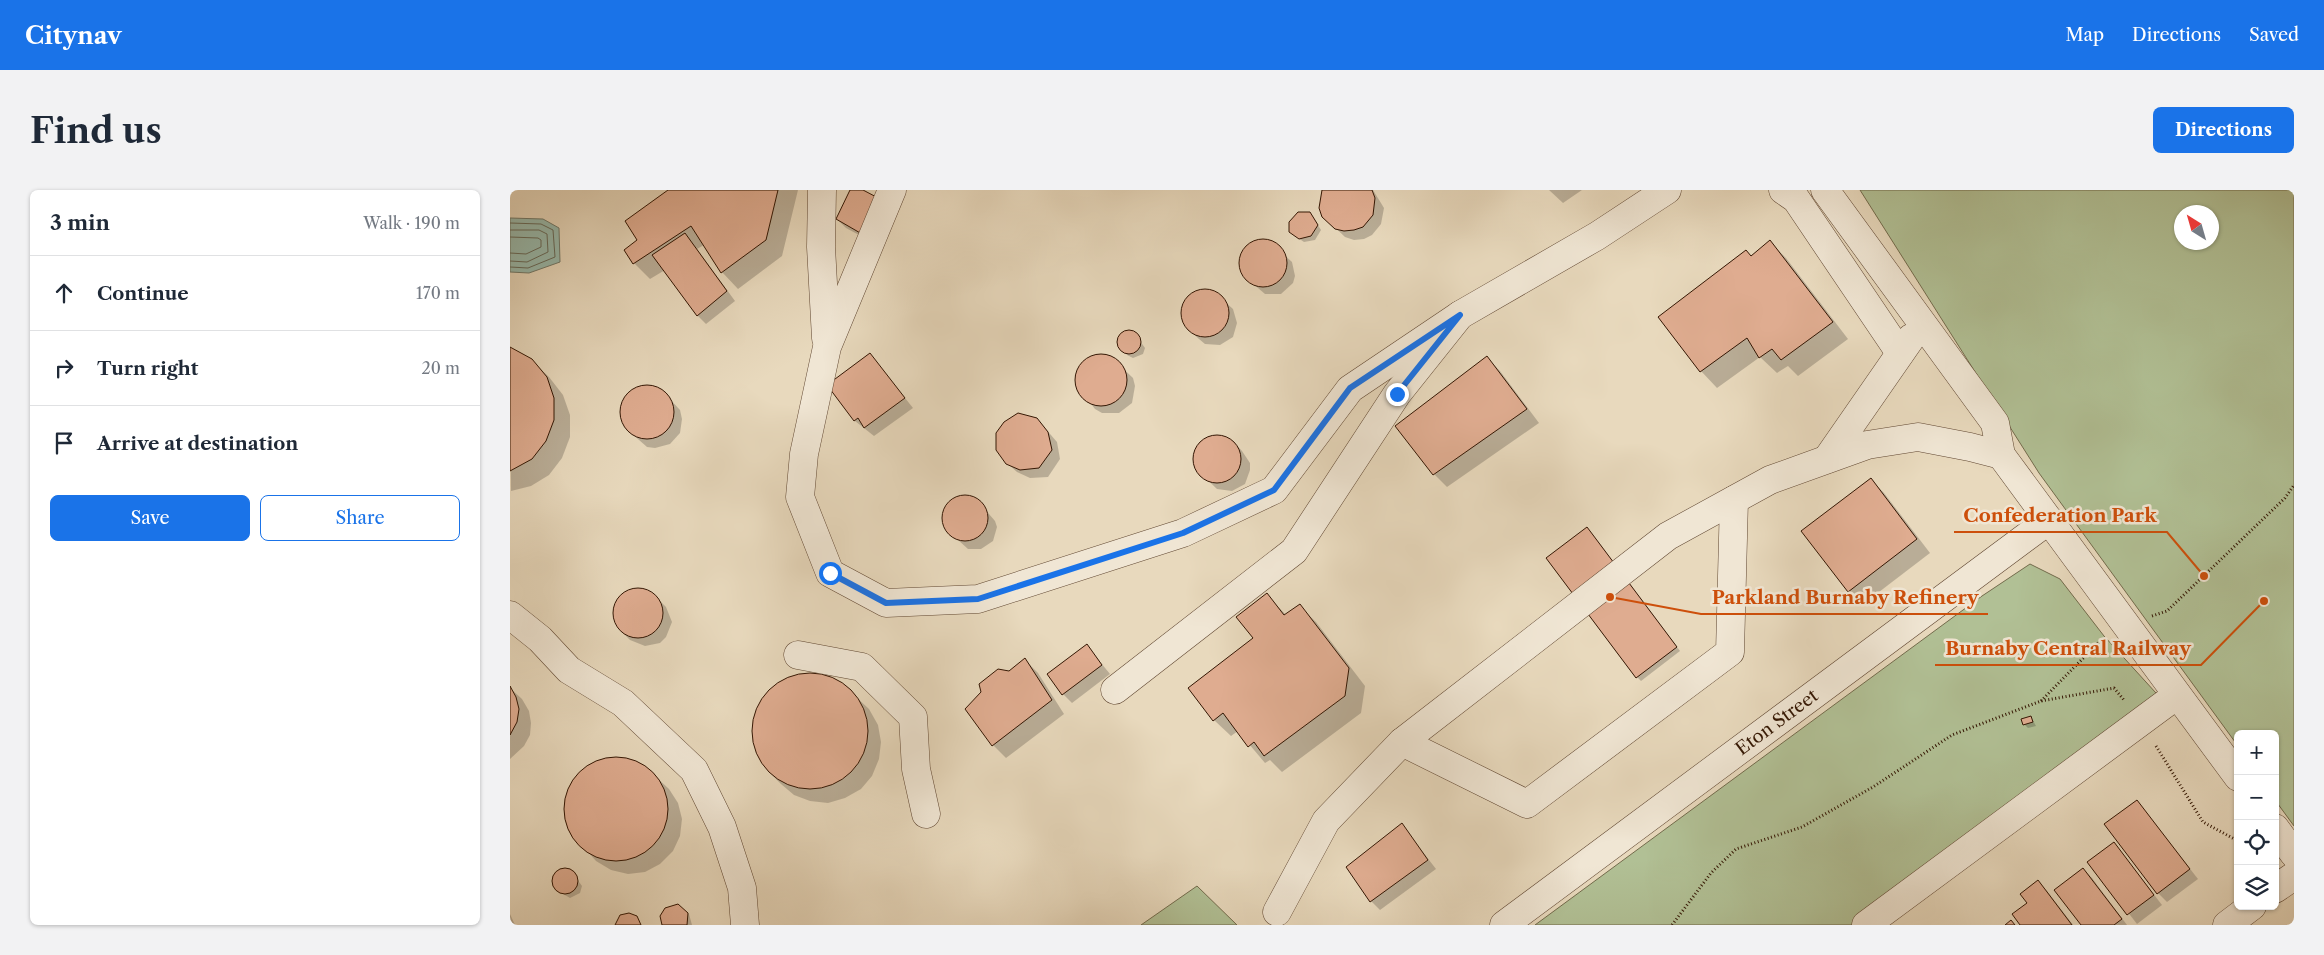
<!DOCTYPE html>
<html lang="en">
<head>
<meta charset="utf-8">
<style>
	body { margin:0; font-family:"Libre Caslon Text",serif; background:#f2f2f3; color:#1f2937 }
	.controls { position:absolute; right:15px; bottom:15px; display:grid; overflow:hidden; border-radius:8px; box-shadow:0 1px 4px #0004 }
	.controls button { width:45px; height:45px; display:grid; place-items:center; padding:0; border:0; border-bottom:1px solid #e0e1e3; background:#fff; color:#1f2937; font:25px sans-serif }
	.compass { position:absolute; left:1664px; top:15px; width:45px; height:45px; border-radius:50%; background:#fff; box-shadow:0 1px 4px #0004; rotate:323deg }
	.stop { position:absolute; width:15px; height:15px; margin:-11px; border:4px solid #1a73e8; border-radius:50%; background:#fff }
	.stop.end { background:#1a73e8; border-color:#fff; box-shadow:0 1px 5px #0008 }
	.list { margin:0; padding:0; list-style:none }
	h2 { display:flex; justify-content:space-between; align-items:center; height:65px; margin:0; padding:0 20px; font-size:21px }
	h2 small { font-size:16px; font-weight:400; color:#747a83 }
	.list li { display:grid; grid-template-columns:32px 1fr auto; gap:15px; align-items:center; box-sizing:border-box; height:75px; padding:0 20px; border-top:1px solid #e0e1e3 }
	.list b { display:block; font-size:19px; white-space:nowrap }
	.list em { font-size:16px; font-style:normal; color:#747a83 }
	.actions { display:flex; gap:10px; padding:15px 20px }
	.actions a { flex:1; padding:11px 0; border:1px solid #1a73e8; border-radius:8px; text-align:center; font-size:18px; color:#1a73e8 }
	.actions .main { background:#1a73e8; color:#fff }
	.icon { flex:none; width:28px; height:28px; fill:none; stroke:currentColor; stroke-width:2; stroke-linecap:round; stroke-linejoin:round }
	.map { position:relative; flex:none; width:1784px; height:735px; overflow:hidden; border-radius:8px }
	header { display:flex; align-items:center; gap:30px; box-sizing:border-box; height:70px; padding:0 25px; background:#1a73e8; color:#fff }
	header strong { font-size:24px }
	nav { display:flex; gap:28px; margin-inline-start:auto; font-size:18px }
	.intro { display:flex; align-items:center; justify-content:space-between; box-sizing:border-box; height:120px; padding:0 30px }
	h1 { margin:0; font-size:35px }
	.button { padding:12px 22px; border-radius:8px; background:#1a73e8; color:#fff; font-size:18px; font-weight:700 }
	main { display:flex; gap:30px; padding:0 30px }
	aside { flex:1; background:#fff; border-radius:8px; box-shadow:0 1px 4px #0004 }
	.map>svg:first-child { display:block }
	.green { fill:#b1c095; stroke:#726b4c; fill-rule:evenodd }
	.water { fill:#98baad; stroke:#707869 }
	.shadow { fill:#0003 }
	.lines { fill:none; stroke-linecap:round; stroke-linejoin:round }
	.shore { stroke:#666858; stroke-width:1 }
	.building { fill:#dfac90; stroke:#331603 }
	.minor-casing { stroke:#604732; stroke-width:29 }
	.path { stroke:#331603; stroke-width:3; stroke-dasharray:1 2.5; stroke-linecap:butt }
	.minor { stroke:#f0e6d4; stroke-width:28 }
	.route { stroke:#1a73e8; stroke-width:6 }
	.labels { text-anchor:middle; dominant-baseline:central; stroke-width:5; stroke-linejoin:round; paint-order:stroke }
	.street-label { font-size:18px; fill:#331603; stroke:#f0e6d4 }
	.leader { fill:none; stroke:#cd4f0b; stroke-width:2 }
	.callout-dot { fill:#cd4f0b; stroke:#f0e6d4; stroke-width:2 }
	.callout-label { font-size:19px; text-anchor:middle; font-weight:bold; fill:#cd4f0b; stroke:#f0e6d4; stroke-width:5; stroke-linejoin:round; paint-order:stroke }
</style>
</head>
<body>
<header>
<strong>Citynav</strong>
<nav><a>Map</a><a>Directions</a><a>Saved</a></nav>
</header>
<div class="intro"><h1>Find us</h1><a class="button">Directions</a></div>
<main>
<aside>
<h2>3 min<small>Walk · 190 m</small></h2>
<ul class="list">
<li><svg class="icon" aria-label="ahead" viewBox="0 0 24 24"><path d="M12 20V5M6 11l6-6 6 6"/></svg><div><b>Continue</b></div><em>170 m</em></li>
<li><svg class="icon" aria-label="right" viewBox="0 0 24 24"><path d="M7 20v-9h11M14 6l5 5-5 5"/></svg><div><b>Turn right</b></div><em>20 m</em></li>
<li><svg class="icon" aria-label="arrive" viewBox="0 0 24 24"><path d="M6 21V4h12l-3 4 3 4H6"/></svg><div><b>Arrive at destination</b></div></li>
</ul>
<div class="actions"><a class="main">Save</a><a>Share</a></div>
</aside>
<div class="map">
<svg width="1784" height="735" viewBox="0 0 1784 735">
	<rect width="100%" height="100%" fill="#e8d9bd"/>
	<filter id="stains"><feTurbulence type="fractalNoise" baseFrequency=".004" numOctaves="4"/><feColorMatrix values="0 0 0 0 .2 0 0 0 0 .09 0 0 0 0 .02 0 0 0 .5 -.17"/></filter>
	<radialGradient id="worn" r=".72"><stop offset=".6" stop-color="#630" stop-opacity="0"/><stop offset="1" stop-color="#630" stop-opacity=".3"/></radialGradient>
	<g class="green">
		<path d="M1350 0H1784V636L1765 610V544H1728V556L1529 283ZM1672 22H1702V52H1672Z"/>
		<polygon points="1520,374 1550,389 1594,446 1656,514 1356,735 1025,735 1472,406"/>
		<polygon points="687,696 727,735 631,735"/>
	</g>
	<polygon class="water" points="0,28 33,29 49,38 50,72 19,83 0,82"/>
	<g class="shadow">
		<polygon points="160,0 288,0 272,66 228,99 212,82 194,55 187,59 225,111 196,134 188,126 155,80 140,89 124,73 128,50"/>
		<polygon points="342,0 350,0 362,52 336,38 327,29"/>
		<polygon points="813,0 863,0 874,18 871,34 862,45 854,49 844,50 835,47 813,26"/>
		<polygon points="1039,0 1072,0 1053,13"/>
		<polygon points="800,23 811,40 805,50 794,52 785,46"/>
		<polygon points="746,52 760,52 782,72 785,86 783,93 771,104 755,104 734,86 731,79 731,67 735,60"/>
		<polygon points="1260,52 1276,68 1338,149 1288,186 1278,176 1267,183 1250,167 1207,198 1191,181 1150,127 1241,67"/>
		<polygon points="693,100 708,104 713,110 723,119 727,133 723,147 710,155 695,154 689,149 679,140 672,126 675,112 686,102"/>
		<polygon points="618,142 625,144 635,158 633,164 623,168 617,165 609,154 612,145"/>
		<polygon points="0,158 21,170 39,187 53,205 60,225 60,247 52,268 39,285 21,296 1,301"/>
		<polygon points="360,164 403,218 364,246 345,231 319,196"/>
		<polygon points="585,166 601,167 623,188 625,196 622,213 609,223 592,223 585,219 567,196 566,188 572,174"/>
		<polygon points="977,168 990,181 1029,233 937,297 924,284"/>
		<polygon points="134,196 143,197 157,206 170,220 172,229 170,243 160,254 145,258 137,257 120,242 112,231 112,214 118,204 125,199"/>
		<polygon points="527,229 547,252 550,269 538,287 520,288 507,282 497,273"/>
		<polygon points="700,246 716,247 723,251 732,261 740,273 740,280 735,294 722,301 707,299 686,279 685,263 688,256"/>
		<polygon points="1361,290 1374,303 1420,363 1352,415 1338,402"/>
		<polygon points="460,308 467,310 485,331 487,337 483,351 471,359 458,359 437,340 434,333 436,319 446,309"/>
		<polygon points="1077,339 1170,461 1131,491 1127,487"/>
		<polygon points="125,399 132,399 146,407 156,417 162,432 156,447 150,453 135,456 120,450 111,441 104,427 106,411 111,405"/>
		<polygon points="757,405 776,425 789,416 806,432 855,496 851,523 772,582 760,570 755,573 728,541 721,546 704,530 744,449"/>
		<polygon points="577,456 600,484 562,513 553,504"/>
		<polygon points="515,470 528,483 554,524 496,568 483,555 456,520"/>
		<polygon points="300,483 317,486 332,493 345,506 359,519 368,535 371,552 369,569 362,586 351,599 335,608 318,613 300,611 284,605 271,594 257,580 248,566 243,551 243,534 247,518 256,504 269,493 284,486"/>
		<polygon points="0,498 12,509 19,521 21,533 20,545 14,556 0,569"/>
		<polygon points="1521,527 1526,536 1518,538 1514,534"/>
		<polygon points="101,568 118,569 133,575 159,599 168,613 172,629 170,646 163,661 150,674 135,682 118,684 101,680 86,671 62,644 56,627 56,610 61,594 71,582 85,572"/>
		<polygon points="1627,611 1688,689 1657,712 1648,703"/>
		<polygon points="892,635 926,679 870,720 861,711"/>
		<polygon points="1604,653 1652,715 1627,734 1579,672"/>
		<polygon points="1573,679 1582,688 1617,735 1572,735"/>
		<polygon points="53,680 61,681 72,696 70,703 60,708 48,701 44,690 47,683"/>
		<polygon points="1528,692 1537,701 1563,735 1512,735"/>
		<polygon points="167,715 179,724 182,735 154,735"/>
		<polygon points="0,724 5,735 0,735"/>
	</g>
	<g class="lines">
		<g class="shore">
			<polyline points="0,33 31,34 43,40 45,67 18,78 0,77"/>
			<polyline points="0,40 29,40 37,44 38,62 17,72 0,71"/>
			<polyline points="0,47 28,48 31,50 31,57 16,64 0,63"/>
		</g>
	</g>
	<g class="building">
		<polygon points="158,0 268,0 256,50 211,83 181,36 123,74 114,60 127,50 115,31"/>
		<polygon points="340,0 353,0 372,10 352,44 326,29"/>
		<polygon points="812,0 862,0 865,8 863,25 853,37 844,40 834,41 825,39 812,27 809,18"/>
		<polygon points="788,22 800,22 808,35 801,46 789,49 779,42 779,32"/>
		<polygon points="175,43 217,101 187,126 142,65"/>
		<circle cx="753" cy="73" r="24"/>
		<polygon points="1260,50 1323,132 1271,170 1262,159 1249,168 1237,148 1190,182 1148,127 1236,60 1241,66"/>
		<circle cx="695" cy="123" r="24"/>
		<circle cx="619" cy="152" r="12"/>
		<polygon points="0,157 22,169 37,187 44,208 44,230 36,251 22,269 0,281"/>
		<polygon points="360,163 395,208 354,238 348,228 344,231 317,195"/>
		<circle cx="591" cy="190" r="26"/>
		<polygon points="977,166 1017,219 923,285 885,236"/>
		<circle cx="137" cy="222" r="27"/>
		<polygon points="508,223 527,228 538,242 542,260 529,278 510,280 496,274 486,260 486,243 494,232"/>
		<circle cx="707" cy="269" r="24"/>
		<polygon points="1361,288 1407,349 1338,402 1291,341"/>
		<circle cx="455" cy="328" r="23"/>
		<polygon points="1077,337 1167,457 1126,488 1036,368"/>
		<circle cx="128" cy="423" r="25"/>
		<polygon points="757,403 774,425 790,414 839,478 835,506 754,566 744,552 738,557 713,523 703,531 678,498 743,448 726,427"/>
		<polygon points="577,454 592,475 552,505 537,484"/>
		<polygon points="515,468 542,510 482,556 455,519 471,502 469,494 488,479 499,481"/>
		<circle cx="300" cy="541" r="58"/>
		<polygon points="0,496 6,507 9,519 7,532 0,545"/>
		<polygon points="1521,526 1523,532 1513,535 1511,529"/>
		<circle cx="106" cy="619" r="52"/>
		<polygon points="1627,610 1680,679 1647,704 1594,634"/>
		<polygon points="892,633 918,670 860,712 836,677"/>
		<polygon points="1604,652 1644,705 1617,725 1577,672"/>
		<polygon points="1573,678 1612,729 1604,735 1571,735 1544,700"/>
		<circle cx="55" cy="691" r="13"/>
		<polygon points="1528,690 1562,735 1510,735 1502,724 1517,713 1510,704"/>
		<polygon points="168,714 178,723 177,735 152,735 150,726 155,718"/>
		<polygon points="119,723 127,726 131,735 105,735 110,725"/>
		<polygon points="1501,730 1505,735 1495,735"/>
	</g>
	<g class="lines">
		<defs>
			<g id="minor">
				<polyline points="312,0 311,57 316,148"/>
				<polyline points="382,0 317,157 294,264 290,307 320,383 376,413 468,409 673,343 764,300 840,199 950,125"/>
				<polyline points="1273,0 1286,9 1390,163"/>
				<polyline points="1315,0 1485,233 1491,265 1728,587"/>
				<polyline points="1317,269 1401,148"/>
				<polyline points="0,425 30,449 59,480 113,513 184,580 212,637 232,698 235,735"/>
				<polyline points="288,465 352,477 403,527 406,579 416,624"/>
				<polyline points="605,500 784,361 887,204 950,125 1087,46 1157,0"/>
				<polyline points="892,552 1017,614 1220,462 1224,310"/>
				<polyline points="1765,638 1784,664"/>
				<polyline points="1765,699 1784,686"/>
				<polyline points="767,722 816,631 892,552 1158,346 1260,290 1357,255 1408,247 1460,257 1491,265"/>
				<path id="s1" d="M994 735 1539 330"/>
				<polyline points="1356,735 1667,505"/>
				<polyline points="1717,735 1742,716"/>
			</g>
		</defs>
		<use href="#minor" class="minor-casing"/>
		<g class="path">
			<polyline points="1642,426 1657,421 1775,308 1784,295"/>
			<polyline points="1531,511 1592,449"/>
			<polyline points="1646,556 1693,632 1728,651"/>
			<polyline points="1162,735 1201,683 1226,659 1292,637 1363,597 1442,545 1531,511 1604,498 1614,510"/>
		</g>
		<use href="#minor" class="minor"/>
	</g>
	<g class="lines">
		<polyline class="route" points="320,383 376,413 468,409 673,343 764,300 840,198 950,125 887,204"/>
	</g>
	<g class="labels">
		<g class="street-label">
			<text stroke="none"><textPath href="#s1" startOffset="340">Eton Street</textPath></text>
		</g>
	</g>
	<path class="leader" d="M1694 386L1657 342H1444M1100 407L1191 424H1478M1754 411L1691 475H1425"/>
	<g class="callout-dot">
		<circle cx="1694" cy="386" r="5"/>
		<circle cx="1100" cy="407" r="5"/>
		<circle cx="1754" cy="411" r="5"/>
	</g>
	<g class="callout-label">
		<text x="1550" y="332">Confederation Park</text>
		<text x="1335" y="414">Parkland Burnaby Refinery</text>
		<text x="1558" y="465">Burnaby Central Railway</text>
	</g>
	<rect width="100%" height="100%" filter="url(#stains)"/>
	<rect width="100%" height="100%" fill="url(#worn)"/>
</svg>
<div class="controls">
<button>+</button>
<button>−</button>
<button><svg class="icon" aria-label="locate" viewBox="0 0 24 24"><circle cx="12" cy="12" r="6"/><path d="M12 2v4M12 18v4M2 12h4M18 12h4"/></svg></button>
<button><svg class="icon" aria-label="layers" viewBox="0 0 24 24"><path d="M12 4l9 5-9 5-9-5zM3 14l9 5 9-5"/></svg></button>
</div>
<svg class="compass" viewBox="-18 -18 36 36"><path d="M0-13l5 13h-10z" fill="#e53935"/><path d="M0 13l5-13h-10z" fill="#747a83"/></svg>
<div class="stop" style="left:320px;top:383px"></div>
<div class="stop end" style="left:887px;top:204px"></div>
</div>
</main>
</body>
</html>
